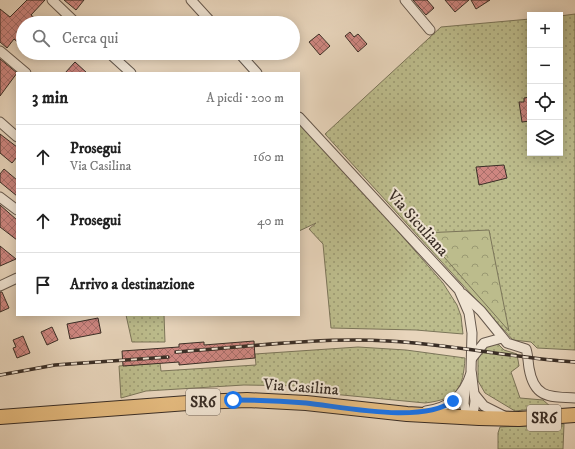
<!DOCTYPE html>
<html lang="it">
<head>
<meta charset="utf-8">
<style>
	body { margin:0; font-family:"IM FELL DW Pica",serif; background:#f6f6f6; color:#222 }
	.controls { position:absolute; right:12px; top:12px; display:grid; overflow:hidden; border-radius:0px; box-shadow:0 2px 10px #0003 }
	.controls button { width:36px; height:36px; display:grid; place-items:center; padding:0; border:0; border-bottom:1px solid #e0e0e0; background:#fff; color:#222; font:20px sans-serif }
	.stop { position:absolute; width:12px; height:12px; margin:-9px; border:3px solid #1a73e8; border-radius:50%; background:#fff }
	.stop.end { background:#1a73e8; border-color:#fff; box-shadow:0 1px 4px #0008 }
	.list { margin:0; padding:0; list-style:none }
	h2 { display:flex; justify-content:space-between; align-items:center; height:52px; margin:0; padding:0 16px; font-size:17px }
	h2 small { font-size:13px; font-weight:400; color:#767676 }
	.list li { display:grid; grid-template-columns:26px 1fr auto; gap:12px; align-items:center; box-sizing:border-box; height:64px; padding:0 16px; border-top:1px solid #e0e0e0 }
	.list b { display:block; font-size:15px; white-space:nowrap }
	.list p { margin:0; font-size:13px; white-space:nowrap; color:#767676 }
	.list em { font-size:13px; font-style:normal; color:#767676 }
	.icon { flex:none; width:22px; height:22px; fill:none; stroke:currentColor; stroke-width:2; stroke-linecap:round; stroke-linejoin:round }
	.map { position:relative; flex:none; width:575px; height:449px; overflow:hidden }
	.search { position:absolute; background:#fff; box-shadow:0 2px 10px #0003; left:16px; top:16px; width:284px; height:44px; display:flex; align-items:center; gap:10px; box-sizing:border-box; padding:0 14px; border-radius:22px; color:#767676; font-size:15px }
	.panel { position:absolute; background:#fff; box-shadow:0 2px 10px #0003; left:16px; top:72px; width:284px; height:244px; border-radius:0px }
	.map>svg:first-child { display:block }
	.green { fill:url(#green-dots); stroke:#7b7559 }
	.forest { fill:url(#forest-crowns); stroke:#7b7559 }
	.building { fill:url(#building-cross-hatch); stroke:#3a2e26 }
	.lines { fill:none; stroke-linecap:round; stroke-linejoin:round }
	.minor-casing { stroke:#66584c; stroke-width:11 }
	.primary-casing { stroke:#3a2e26; stroke-width:16 }
	.minor { stroke:#f0e4d3; stroke-width:9 }
	.primary { stroke:#e4ba7e; stroke-width:14 }
	.rail-casing { stroke:#3a2e26; stroke-width:3.5 }
	.rail { stroke:#f0e4d3; stroke-width:2; stroke-dasharray:6; stroke-linecap:butt }
	.route { stroke:#1a73e8; stroke-width:5 }
	.labels { text-anchor:middle; dominant-baseline:central; stroke-width:4; stroke-linejoin:round; paint-order:stroke }
	.shield { fill:#f0e4d3; stroke:#71655a; stroke-width:1 }
	.shield-label { font-size:15px; font-weight:bold; fill:#3a2e26 }
	.street-label { font-size:16px; fill:#3a2e26; stroke:#f0e4d3 }
</style>
</head>
<body>
<div class="map">
<svg width="575" height="449" viewBox="0 0 575 449">
	<defs>
		<pattern id="green-dots" width="8" height="8" patternUnits="userSpaceOnUse"><rect width="8" height="8" fill="#bcbc8c"/><path d="M2 2h.1M6 6h.1" fill="none" stroke="#9a9972" stroke-width="1.8" stroke-linecap="round"/></pattern>
		<pattern id="forest-crowns" width="20" height="18" patternUnits="userSpaceOnUse"><rect width="20" height="18" fill="#bcbc8c"/><path d="M2 6a3 3 0 1 1 6 0M12 15a3 3 0 1 1 6 0" fill="none" stroke="#9a9972"/></pattern>
		<pattern id="building-cross-hatch" width="8" height="8" patternUnits="userSpaceOnUse"><rect width="8" height="8" fill="#ce8680"/><path d="M0 0l8 8M0 8l8-8" fill="none" stroke="#a86e69"/></pattern>
	</defs>
	<rect width="100%" height="100%" fill="#e8d5bc"/>
	<filter id="stains"><feTurbulence type="fractalNoise" baseFrequency=".005" numOctaves="4"/><feColorMatrix values="0 0 0 0 .2 0 0 0 0 .09 0 0 0 0 .02 0 0 0 .5 -.17"/></filter>
	<radialGradient id="worn" r=".72"><stop offset=".6" stop-color="#630" stop-opacity="0"/><stop offset="1" stop-color="#630" stop-opacity=".3"/></radialGradient>
	<g class="green">
		<polygon points="575,14 575,350 537,348 531,342 513,340 325,134 441,27 530,19 530,153 560,153 560,16"/>
		<polygon points="299,123 388,220 443,283 457,305 461,316 463,334 416,330 331,328 323,244 309,229 316,223 299,231"/>
		<polygon points="126,315 164,315 165,342 132,342"/>
		<polygon points="497,343 504,350 517,354 519,366 511,372 520,398 543,400 551,407 515,411 485,393 478,381 478,353 480,349"/>
		<path d="M358 347 406 350 465 358C463 389 458 399 425 403L332 394 305 386 244 385 146 391 121 398 119 366 160 363 161 371 256 365 255 354Z"/>
		<polygon points="564,424 563,449 498,449 498,433 500,427"/>
	</g>
	<polygon class="forest" points="489,230 509,331 423,233"/>
	<g class="building">
		<polygon points="27,0 45,0 31,15 41,23 23,23 23,47 14,39 7,48 0,42 0,9 10,17"/>
		<polygon points="64,0 84,0 76,10"/>
		<polygon points="413,0 427,0 434,8 426,15"/>
		<polygon points="445,0 469,0 455,12"/>
		<polygon points="471,0 490,0 476,9"/>
		<polygon points="350,32 354,37 358,34 367,44 358,52 345,36"/>
		<polygon points="319,34 330,46 320,55 309,42"/>
		<polygon points="0,59 17,73 0,96"/>
		<polygon points="75,62 87,73 65,73"/>
		<polygon points="530,97 530,121 522,122 519,102 524,102 524,98"/>
		<polygon points="0,134 17,147 17,157 12,163 0,153"/>
		<polygon points="504,165 507,178 479,185 476,167"/>
		<polygon points="4,169 17,180 17,196 0,182 0,174"/>
		<polygon points="0,205 17,220 17,240 0,227"/>
		<polygon points="0,246 16,259 0,266"/>
		<polygon points="0,292 2,292 9,308 0,312"/>
		<polygon points="98,318 101,333 70,339 67,324"/>
		<polygon points="52,327 58,340 47,345 41,332"/>
		<polygon points="23,336 30,353 17,358 13,348 16,347 13,340"/>
		<polygon points="254,341 255,358 179,365 179,362 123,366 122,351 179,347 179,344 204,342 204,345"/>
	</g>
	<g class="lines">
		<defs>
			<g id="minor">
				<polyline points="52,0 76,23"/>
				<polyline points="191,0 212,23"/>
				<polyline points="405,0 430,30"/>
				<polyline points="0,51 26,73"/>
				<polyline points="109,53 131,73"/>
				<polyline points="239,53 257,73"/>
				<polyline points="299,117 459,290 469,313 472,333 471,370 475,401 474,409 468,418"/>
				<polyline points="0,122 17,137"/>
				<polyline points="0,197 17,210"/>
				<polyline points="0,286 17,278"/>
				<path d="M463 294 481 311 507 343 526 349C528 355 528 362 529 368 534 398 549 397 575 398"/>
				<polyline points="472,358 484,343 502,338"/>
				<polyline points="465,389 464,404 468,418"/>
				<polyline points="475,395 484,406 504,416"/>
				<path d="M426 411C450 407 464 396 471 373"/>
			</g>
			<polyline id="primary" points="0,417 201,402 247,400 306,403 407,414 479,418 519,419 575,415"/>
		</defs>
		<use href="#minor" class="minor-casing"/>
		<use href="#primary" class="primary-casing"/>
		<use href="#minor" class="minor"/>
		<use href="#primary" class="primary"/>
		<defs>
			<g id="rail">
				<path d="M176 352C244 347 320 337 388 341 451 344 512 358 575 362"/>
				<polyline points="0,375 55,365 168,357"/>
			</g>
		</defs>
		<use href="#rail" class="rail-casing"/>
		<use href="#rail" class="rail"/>
	</g>
	<g class="lines">
		<path class="route" d="M233 400C257 400 282 401 306 403 344 407 422 424 453 401"/>
	</g>
	<g class="labels">
		<g class="shield">
			<rect x="186" y="389" width="34" height="26" rx="3"/>
			<rect x="527" y="405" width="34" height="26" rx="3"/>
		</g>
		<g class="shield-label">
			<text x="203" y="402">SR6</text>
			<text x="544" y="418">SR6</text>
		</g>
		<g class="street-label">
			<text transform="translate(418 223) rotate(48)">Via Siculiana</text>
			<text transform="translate(301 387) rotate(4)">Via Casilina</text>
		</g>
	</g>
	<rect width="100%" height="100%" filter="url(#stains)"/>
	<rect width="100%" height="100%" fill="url(#worn)"/>
</svg>
<div class="controls">
<button>+</button>
<button>−</button>
<button><svg class="icon" aria-label="locate" viewBox="0 0 24 24"><circle cx="12" cy="12" r="6"/><path d="M12 2v4M12 18v4M2 12h4M18 12h4"/></svg></button>
<button><svg class="icon" aria-label="layers" viewBox="0 0 24 24"><path d="M12 4l9 5-9 5-9-5zM3 14l9 5 9-5"/></svg></button>
</div>
<div class="stop" style="left:233px;top:400px"></div>
<div class="stop end" style="left:453px;top:401px"></div>
<div class="search"><svg class="icon" aria-label="search" viewBox="0 0 24 24"><circle cx="10" cy="10" r="6"/><path d="M15 15l6 6"/></svg>Cerca qui</div>
<section class="panel">
<h2>3 min<small>A piedi · 200 m</small></h2>
<ul class="list">
<li><svg class="icon" aria-label="ahead" viewBox="0 0 24 24"><path d="M12 20V5M6 11l6-6 6 6"/></svg><div><b>Prosegui</b><p>Via Casilina</p></div><em>160 m</em></li>
<li><svg class="icon" aria-label="ahead" viewBox="0 0 24 24"><path d="M12 20V5M6 11l6-6 6 6"/></svg><div><b>Prosegui</b></div><em>40 m</em></li>
<li><svg class="icon" aria-label="arrive" viewBox="0 0 24 24"><path d="M6 21V4h12l-3 4 3 4H6"/></svg><div><b>Arrivo a destinazione</b></div></li>
</ul>
</section>
</div>
</body>
</html>
